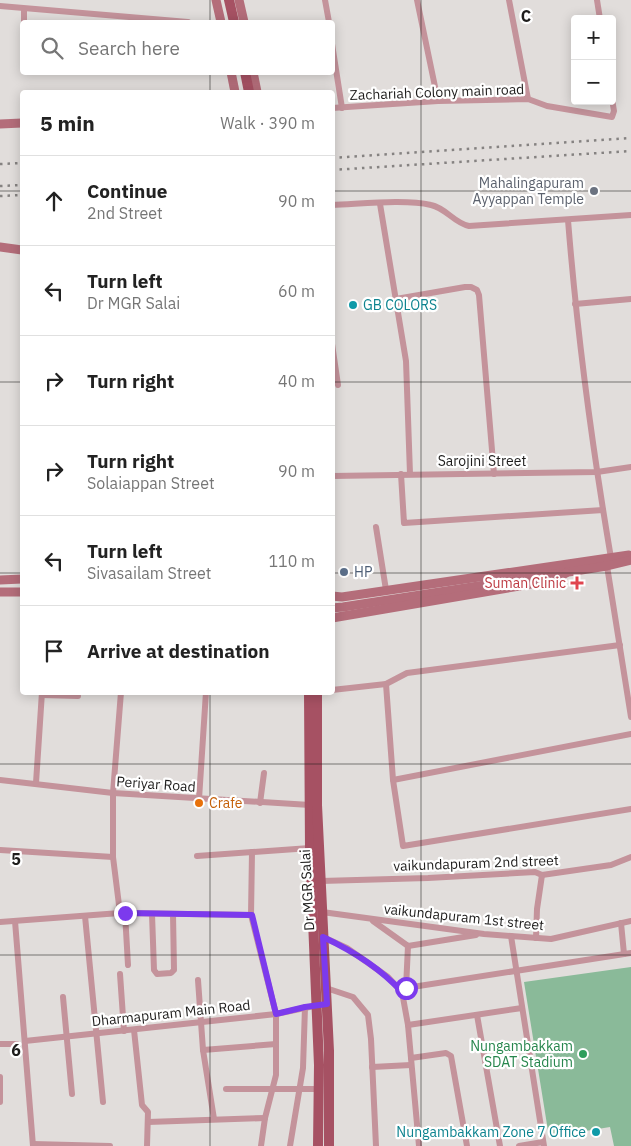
<!DOCTYPE html>
<html lang="en">
<head>
<meta charset="utf-8">
<style>
	body { margin:0; font-family:"IBM Plex Sans",sans-serif; background:#f2f2f2; color:#222 }
	.controls { position:absolute; right:15px; top:15px; display:grid; overflow:hidden; border-radius:5px; box-shadow:0 2px 12px #0003 }
	.controls button { width:45px; height:45px; display:grid; place-items:center; padding:0; border:0; border-bottom:1px solid #e0e0e0; background:#fff; color:#222; font:25px sans-serif }
	.stop { position:absolute; width:15px; height:15px; margin:-11px; border:4px solid #7c3aed; border-radius:50%; background:#fff }
	.stop.end { background:#7c3aed; border-color:#fff; box-shadow:0 1px 5px #0008 }
	.list { margin:0; padding:0; list-style:none }
	h2 { display:flex; justify-content:space-between; align-items:center; height:65px; margin:0; padding:0 20px; font-size:21px }
	h2 small { font-size:16px; font-weight:400; color:#767676 }
	.list li { display:grid; grid-template-columns:32px 1fr auto; gap:15px; align-items:center; box-sizing:border-box; height:90px; padding:0 20px; border-top:1px solid #e0e0e0 }
	.list b { display:block; font-size:19px; white-space:nowrap }
	.list p { margin:0; font-size:16px; white-space:nowrap; color:#767676 }
	.list em { font-size:16px; font-style:normal; color:#767676 }
	.icon { flex:none; width:28px; height:28px; fill:none; stroke:currentColor; stroke-width:2; stroke-linecap:round; stroke-linejoin:round }
	.map { position:relative; flex:none; width:631px; height:1146px; overflow:hidden }
	.search { position:absolute; background:#fff; box-shadow:0 2px 12px #0003; left:20px; top:20px; width:315px; height:55px; display:flex; align-items:center; gap:12px; box-sizing:border-box; padding:0 18px; border-radius:5px; color:#767676; font-size:19px }
	.panel { position:absolute; background:#fff; box-shadow:0 2px 12px #0003; left:20px; top:90px; width:315px; height:605px; border-radius:5px }
	.map>svg:first-child { display:block }
	.green { fill:#8aba99 }
	.lines { fill:none; stroke-linecap:round; stroke-linejoin:round }
	.street { stroke:#c4939b; stroke-width:6 }
	.secondary { stroke:#b46d7a; stroke-width:9 }
	.primary { stroke:#a65163; stroke-width:10 }
	.rail { stroke:#858281; stroke-width:2.5; stroke-dasharray:2.5 5; stroke-linecap:butt }
	.route { stroke:#7c3aed; stroke-width:6 }
	.grid { fill:none; stroke:#1e1d1c; stroke-width:1; stroke-opacity:0.55 }
	.worship-dot { fill:#6b7280; stroke:#fff; stroke-width:2 }
	.culture-dot { fill:#0f9aa8; stroke:#fff; stroke-width:2 }
	.service-dot { fill:#5c6f8a; stroke:#fff; stroke-width:2 }
	.health-dot { fill:#e0444e; stroke:#fff; stroke-width:2 }
	.food-dot { fill:#e8710a; stroke:#fff; stroke-width:2 }
	.leisure-dot { fill:#2e9e5b; stroke:#fff; stroke-width:2 }
	.labels { text-anchor:middle; dominant-baseline:central; stroke-width:4.5; stroke-linejoin:round; paint-order:stroke }
	.street-label { font-size:14px; fill:#1e1d1c; stroke:#fff }
	.worship-label { font-size:14px; fill:#5b616d; stroke:#fff; text-anchor:end }
	.culture-label { font-size:14px; fill:#0d838f; stroke:#fff; text-anchor:start }
	.service-label { font-size:14px; fill:#4e5e75; stroke:#fff; text-anchor:start }
	.health-label { font-size:14px; fill:#be3a42; stroke:#fff; text-anchor:end }
	.food-label { font-size:14px; fill:#c56008; stroke:#fff; text-anchor:start }
	.leisure-label { font-size:14px; fill:#27864d; stroke:#fff; text-anchor:end }
	.grid-label { font-size:16px; text-anchor:middle; font-weight:bold; fill:#1e1d1c; stroke:#fff; stroke-width:4.5; stroke-linejoin:round; paint-order:stroke }
</style>
</head>
<body>
<div class="map">
<svg width="631" height="1146" viewBox="0 0 631 1146">
	<rect width="100%" height="100%" fill="#e1dddb"/>
	<polygon class="green" points="631,967 631,1146 614,1146 610,1127 549,1137 524,982"/>
	<g class="lines">
		<g class="street">
			<polyline points="325,0 329,22"/>
			<polyline points="417,0 438,101"/>
			<polyline points="509,0 528,99"/>
			<polyline points="597,0 600,19"/>
			<polyline points="0,6 188,22"/>
			<polyline points="24,22 24,9"/>
			<polyline points="332,44 342,108"/>
			<polyline points="332,108 438,101 528,99 547,106 612,117 614,111 612,99"/>
			<polyline points="380,204 406,361 410,474"/>
			<path d="M332 205C361 204 405 199 431 205 446 208 454 223 469 226L631 215"/>
			<path d="M568 220C577 333 592 446 611 558"/>
			<polyline points="396,299 465,287 471,287 477,290 479,295 494,474"/>
			<polyline points="575,304 631,299"/>
			<polyline points="332,344 338,385"/>
			<polyline points="401,474 404,523 603,510"/>
			<polyline points="332,476 597,472 631,467"/>
			<polyline points="376,527 386,590"/>
			<polyline points="607,566 631,717"/>
			<polyline points="386,684 393,780 403,846 631,809"/>
			<polyline points="332,690 386,684 407,673 620,645"/>
			<polyline points="42,695 78,696"/>
			<polyline points="0,780 113,793 310,805"/>
			<polyline points="393,780 631,734"/>
			<polyline points="36,783 42,692"/>
			<polyline points="199,799 206,692"/>
			<polyline points="260,803 264,773"/>
			<polyline points="0,850 113,857"/>
			<polyline points="252,852 251,915 276,1014 276,1075 265,1118 261,1146"/>
			<polyline points="197,856 310,848"/>
			<polyline points="321,881 428,878 535,872 542,875 611,865 631,857"/>
			<polyline points="322,912 484,934 551,939 631,921"/>
			<polyline points="120,913 113,857 113,793 121,692"/>
			<polyline points="125,913 128,965"/>
			<polyline points="152,914 154,970 157,974 171,973 174,970 173,914"/>
			<polyline points="85,916 103,1102"/>
			<polyline points="15,921 33,1146"/>
			<polyline points="373,921 408,946 476,935"/>
			<polyline points="0,922 120,913 251,915"/>
			<polyline points="621,923 624,954"/>
			<polyline points="511,936 544,1146"/>
			<polyline points="323,937 347,948 388,977 402,992 408,1025 419,1146"/>
			<polyline points="536,938 537,909 542,875"/>
			<polyline points="120,974 124,1031"/>
			<polyline points="198,980 203,1050 214,1119"/>
			<polyline points="326,988 353,997 368,1015 371,1039 376,1146"/>
			<polyline points="406,988 408,946"/>
			<polyline points="402,992 406,988 631,953"/>
			<polyline points="63,997 72,1094"/>
			<polyline points="477,1015 500,1146"/>
			<polyline points="408,1025 522,1008"/>
			<polyline points="134,1030 142,1105 148,1112 147,1146"/>
			<polyline points="25,1041 276,1014 319,1005"/>
			<polyline points="0,1044 17,1044"/>
			<polyline points="203,1050 276,1044"/>
			<polyline points="411,1058 446,1053 451,1056 467,1146"/>
			<polyline points="372,1067 411,1065"/>
			<polyline points="226,1089 319,1089"/>
			<polyline points="0,1102 0,1077"/>
			<polyline points="148,1122 265,1118"/>
			<polyline points="33,1144 110,1146"/>
			<polyline points="290,1146 303,1068 305,1007"/>
			<polyline points="519,1146 543,1142"/>
		</g>
		<g class="secondary">
			<polyline points="216,0 221,22"/>
			<polyline points="239,0 244,22"/>
			<polyline points="231,72 235,92"/>
			<polyline points="253,72 257,92"/>
			<polyline points="0,124 22,123"/>
			<polyline points="0,247 22,250"/>
			<polyline points="0,580 22,579"/>
			<polyline points="0,592 22,592"/>
			<polyline points="332,596 342,597 629,555"/>
			<polyline points="332,608 343,607 607,566 631,560"/>
			<polyline points="332,618 555,580 566,573"/>
		</g>
		<g class="primary">
			<polyline points="229,0 234,22"/>
			<polyline points="245,72 249,92"/>
			<polyline points="309,692 310,848 319,1065 318,1146"/>
			<polyline points="317,692 317,805 329,1051 329,1146"/>
		</g>
		<g class="rail">
			<polyline points="332,158 631,138"/>
			<polyline points="0,164 22,163"/>
			<polyline points="332,170 631,151"/>
			<polyline points="0,186 22,185"/>
			<polyline points="0,196 22,195"/>
		</g>
	</g>
	<g class="lines">
		<path class="route" d="M125 913 252 915 276 1014 305 1007 327 1004 323 937C353 951 380 968 402 992L406 988"/>
	</g>
	<path class="grid" d="M210 0V22M421 0V1146M210 72V92M0 191H22M332 191H631M0 382H22M332 382H631M0 573H22M332 573H631M210 692V1146M0 764H631M0 955H631"/>
	<circle class="worship-dot" cx="594" cy="191" r="5"/>
	<g class="culture-dot">
		<circle cx="353" cy="305" r="5"/>
		<circle cx="596" cy="1132" r="5"/>
	</g>
	<circle class="service-dot" cx="344" cy="572" r="5"/>
	<path class="health-dot" d="M574.5 575.5h5v5h5v5h-5v5h-5v-5h-5v-5h5z"/>
	<circle class="food-dot" cx="199" cy="803" r="5"/>
	<circle class="leisure-dot" cx="583" cy="1054" r="5"/>
	<g class="labels">
		<g class="street-label">
			<text transform="translate(437 92) rotate(-2)">Zachariah Colony main road</text>
			<text x="482" y="461">Sarojini Street</text>
			<text transform="translate(156 784) rotate(4)">Periyar Road</text>
			<text transform="translate(476 863) rotate(-2)">vaikundapuram 2nd street</text>
			<text transform="translate(307 890) rotate(-93)">Dr MGR Salai</text>
			<text transform="translate(464 917) rotate(6)">vaikundapuram 1st street</text>
			<text transform="translate(171 1013) rotate(-6)">Dharmapuram Main Road</text>
		</g>
		<g class="worship-label">
			<text x="584" y="183">Mahalingapuram<tspan x="584" dy="16">Ayyappan Temple</tspan></text>
		</g>
		<g class="culture-label">
			<text x="363" y="305">GB COLORS</text>
			<text x="586" y="1132" text-anchor="end">Nungambakkam Zone 7 Office</text>
		</g>
		<g class="service-label">
			<text x="354" y="572">HP</text>
		</g>
		<g class="health-label">
			<text x="566" y="583">Suman Clinic</text>
		</g>
		<g class="food-label">
			<text x="209" y="803">Crafe</text>
		</g>
		<g class="leisure-label">
			<text x="573" y="1046">Nungambakkam<tspan x="573" dy="16">SDAT Stadium</tspan></text>
		</g>
	</g>
	<g class="grid-label">
		<text x="526" y="22">C</text>
		<text x="16" y="865">5</text>
		<text x="16" y="1056">6</text>
	</g>
</svg>
<div class="controls">
<button>+</button>
<button>−</button>
</div>
<div class="stop" style="left:406px;top:988px"></div>
<div class="stop end" style="left:125px;top:913px"></div>
<div class="search"><svg class="icon" aria-label="search" viewBox="0 0 24 24"><circle cx="10" cy="10" r="6"/><path d="M15 15l6 6"/></svg>Search here</div>
<section class="panel">
<h2>5 min<small>Walk · 390 m</small></h2>
<ul class="list">
<li><svg class="icon" aria-label="ahead" viewBox="0 0 24 24"><path d="M12 20V5M6 11l6-6 6 6"/></svg><div><b>Continue</b><p>2nd Street</p></div><em>90 m</em></li>
<li><svg class="icon" aria-label="left" viewBox="0 0 24 24"><path d="M17 20v-9H6M10 6l-5 5 5 5"/></svg><div><b>Turn left</b><p>Dr MGR Salai</p></div><em>60 m</em></li>
<li><svg class="icon" aria-label="right" viewBox="0 0 24 24"><path d="M7 20v-9h11M14 6l5 5-5 5"/></svg><div><b>Turn right</b></div><em>40 m</em></li>
<li><svg class="icon" aria-label="right" viewBox="0 0 24 24"><path d="M7 20v-9h11M14 6l5 5-5 5"/></svg><div><b>Turn right</b><p>Solaiappan Street</p></div><em>90 m</em></li>
<li><svg class="icon" aria-label="left" viewBox="0 0 24 24"><path d="M17 20v-9H6M10 6l-5 5 5 5"/></svg><div><b>Turn left</b><p>Sivasailam Street</p></div><em>110 m</em></li>
<li><svg class="icon" aria-label="arrive" viewBox="0 0 24 24"><path d="M6 21V4h12l-3 4 3 4H6"/></svg><div><b>Arrive at destination</b></div></li>
</ul>
</section>
</div>
</body>
</html>
